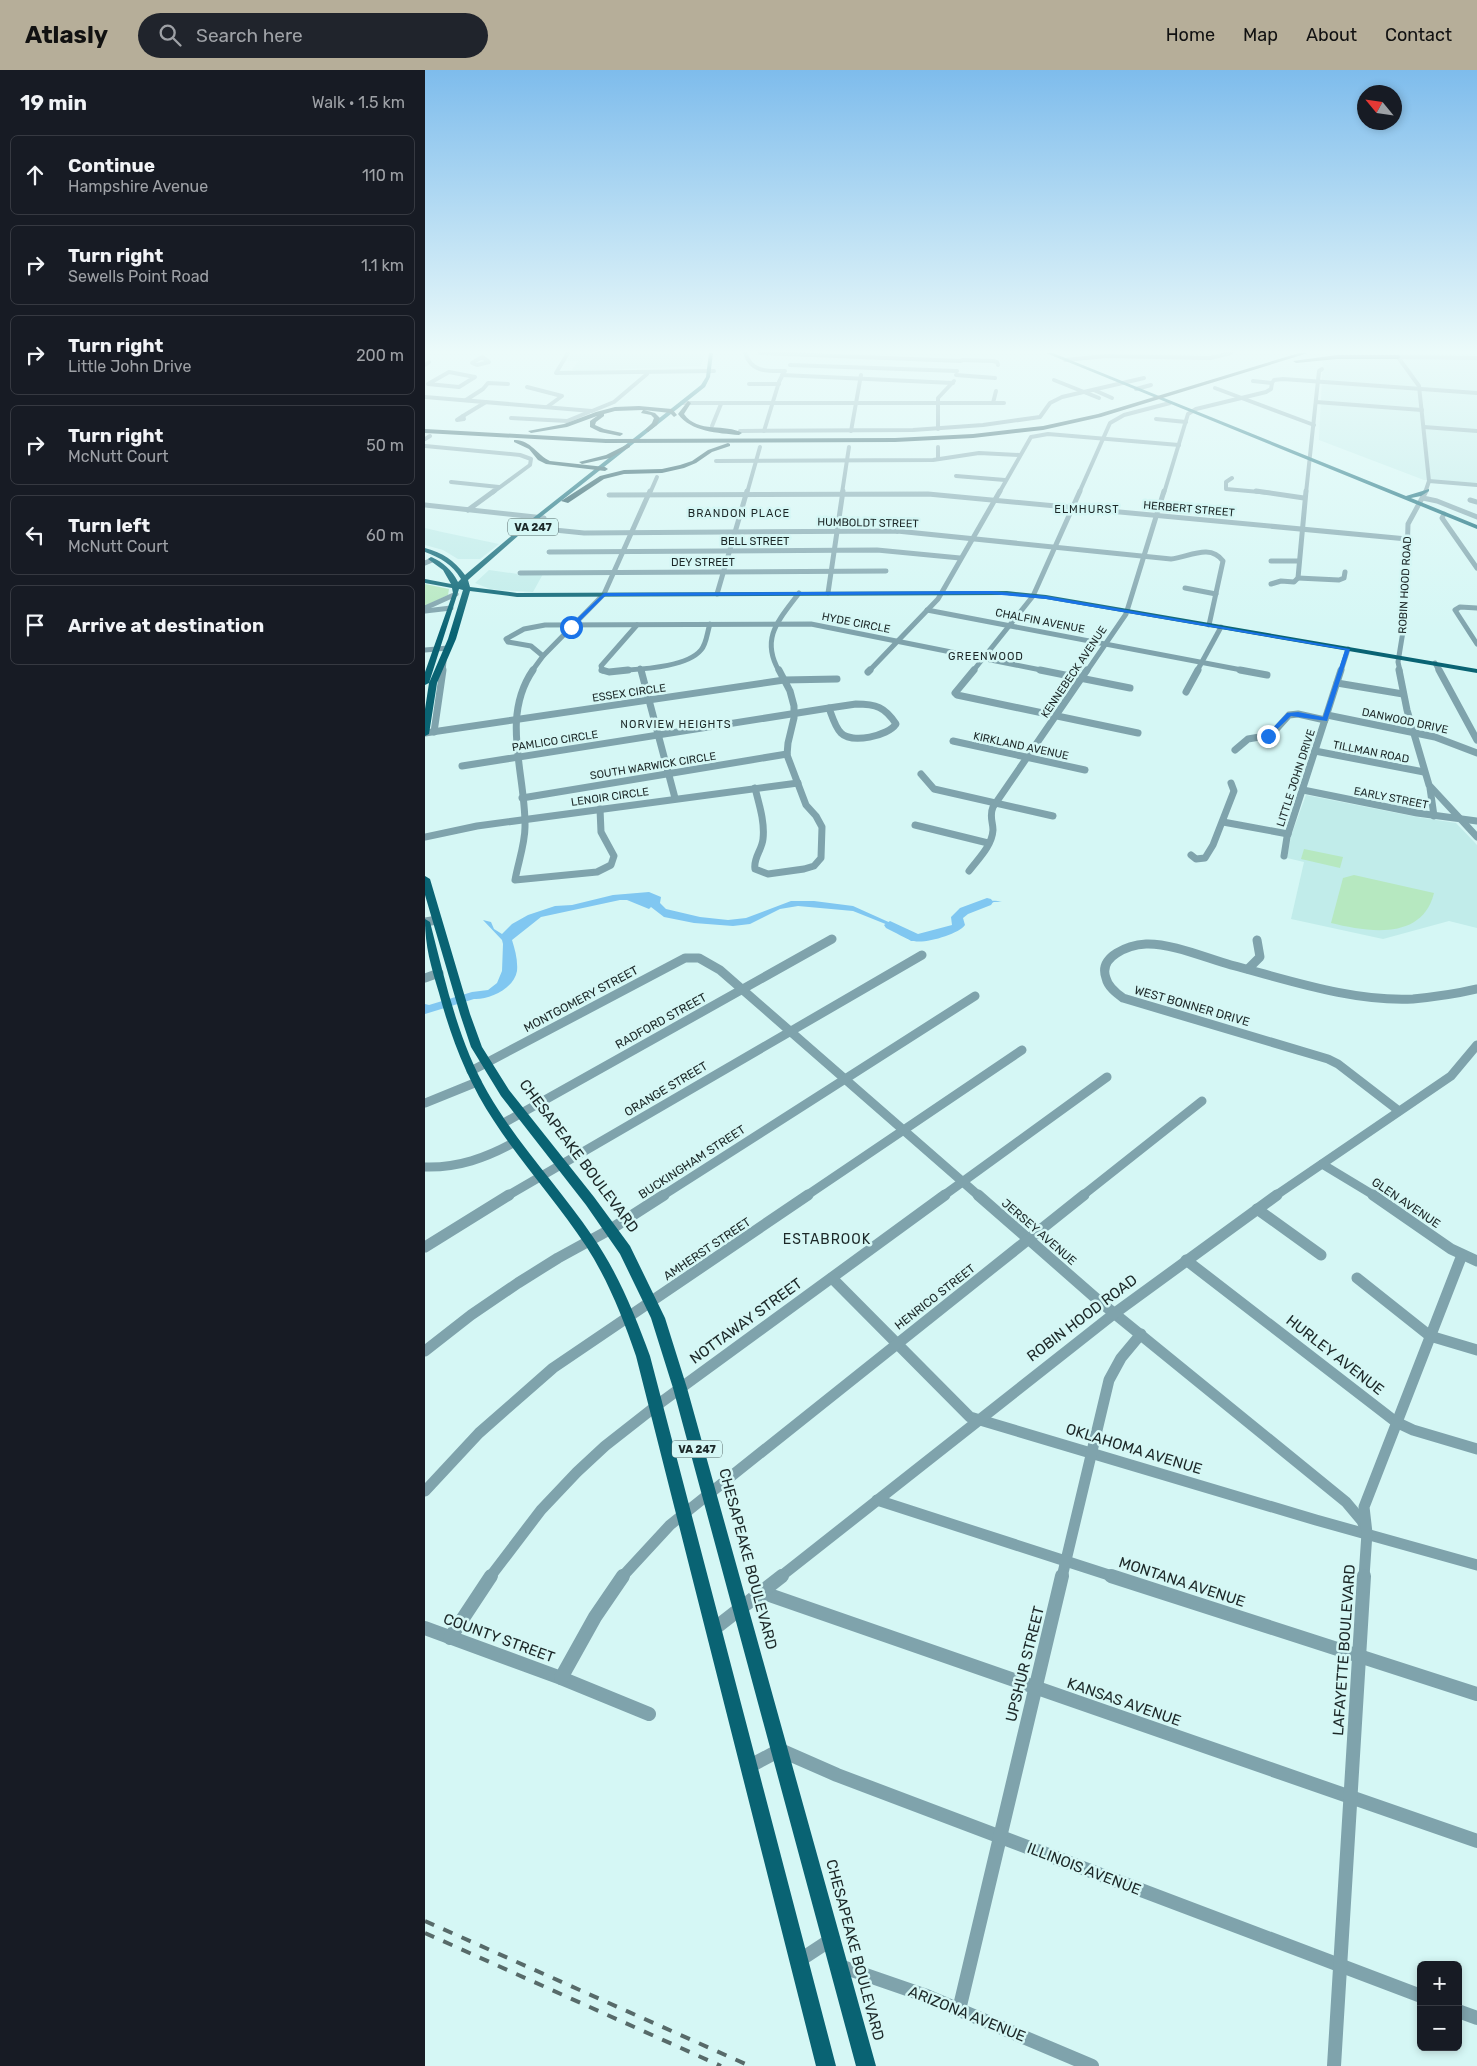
<!DOCTYPE html>
<html lang="en">
<head>
<meta charset="utf-8">
<style>
	body { margin:0; font-family:Rubik,sans-serif; background:#20242c; color:#f1f3f6 }
	.controls { position:absolute; right:15px; bottom:15px; display:grid; overflow:hidden; border-radius:8px; box-shadow:0 2px 8px #0003 }
	.controls button { width:45px; height:45px; display:grid; place-items:center; padding:0; border:0; border-bottom:1px solid #363941; background:#171b24; color:#f1f3f6; font:25px sans-serif }
	.compass { position:absolute; left:932px; top:15px; width:45px; height:45px; border-radius:50%; background:#171b24; box-shadow:0 2px 8px #0003; rotate:299deg }
	.stop { position:absolute; width:15px; height:15px; margin:-11px; border:4px solid #1a73e8; border-radius:50%; background:#fff }
	.stop.end { background:#1a73e8; border-color:#fff; box-shadow:0 1px 5px #0008 }
	.list { margin:0; padding:0; list-style:none }
	h2 { display:flex; justify-content:space-between; align-items:center; height:65px; margin:0; padding:0 20px; font-size:21px }
	h2 small { font-size:16px; font-weight:400; color:#9ea1a6 }
	.list li { display:grid; grid-template-columns:32px 1fr auto; gap:15px; align-items:center; box-sizing:border-box; height:80px; margin:0 10px 10px; padding:0 10px; border:1px solid #363941; border-radius:8px }
	.list b { display:block; font-size:19px; white-space:nowrap }
	.list p { margin:0; font-size:16px; white-space:nowrap; color:#9ea1a6 }
	.list em { font-size:16px; font-style:normal; color:#9ea1a6 }
	.icon { flex:none; width:28px; height:28px; fill:none; stroke:currentColor; stroke-width:2; stroke-linecap:round; stroke-linejoin:round }
	.map { position:relative; flex:none; width:1052px; height:1996px; overflow:hidden }
	header { display:flex; align-items:center; gap:30px; box-sizing:border-box; height:70px; padding:0 25px; background:#b6ae99; color:#111 }
	header strong { font-size:24px }
	nav { display:flex; gap:28px; margin-inline-start:auto; font-size:18px }
	.search { width:350px; height:45px; background:#20242c; display:flex; align-items:center; gap:12px; box-sizing:border-box; padding:0 18px; border-radius:28px; color:#9ea1a6; font-size:19px }
	main { display:flex }
	aside { flex:1; background:#171b24 }
	.map>svg:first-child { display:block }
	.built { fill:#c1ecea }
	.green { fill:#b6e8c0 }
	.water { fill:#80c7f1 }
	.lines { fill:none; stroke-linecap:round; stroke-linejoin:round }
	.river { fill:#80c7f1; fill-rule:evenodd }
	.minor-far5 { stroke:#7fa3ac; stroke-width:4 }
	.minor-far4 { stroke:#7fa3ac; stroke-width:5 }
	.minor-far3 { stroke:#7fa3ac; stroke-width:7 }
	.minor-far2 { stroke:#7fa3ac; stroke-width:9 }
	.minor-far1 { stroke:#7fa3ac; stroke-width:11 }
	.minor { stroke:#7fa3ac; stroke-width:14 }
	.major { fill:#096373; fill-rule:evenodd }
	.highway { fill:#154853; fill-rule:evenodd }
	.rail { stroke:#576a69; stroke-width:4; stroke-dasharray:10 10; stroke-linecap:butt }
	.route { fill:#1a73e8 }
	.labels { text-anchor:middle; dominant-baseline:central; stroke-width:5; stroke-linejoin:round; paint-order:stroke }
	.far-neighbourhood-label { font-size:11px; letter-spacing:1px; fill:#1c2828; stroke:#d5f7f5 }
	.far-street-label { font-size:11px; fill:#1c2828; stroke:#d5f7f5 }
	.shield { fill:#d5f7f5; stroke:#546666; stroke-width:1 }
	.shield-label { font-size:11px; font-weight:bold; fill:#1c2828 }
	.street-label { font-size:12px; fill:#1c2828; stroke:#d5f7f5 }
	.neighbourhood-label { font-size:14px; letter-spacing:1px; fill:#1c2828; stroke:#d5f7f5 }
	.near-street-label { font-size:15px; fill:#1c2828; stroke:#d5f7f5 }
</style>
</head>
<body>
<header>
<strong>Atlasly</strong>
<div class="search"><svg class="icon" aria-label="search" viewBox="0 0 24 24"><circle cx="10" cy="10" r="6"/><path d="M15 15l6 6"/></svg>Search here</div>
<nav><a>Home</a><a>Map</a><a>About</a><a>Contact</a></nav>
</header>
<main>
<aside>
<h2>19 min<small>Walk · 1.5 km</small></h2>
<ul class="list">
<li><svg class="icon" aria-label="ahead" viewBox="0 0 24 24"><path d="M12 20V5M6 11l6-6 6 6"/></svg><div><b>Continue</b><p>Hampshire Avenue</p></div><em>110 m</em></li>
<li><svg class="icon" aria-label="right" viewBox="0 0 24 24"><path d="M7 20v-9h11M14 6l5 5-5 5"/></svg><div><b>Turn right</b><p>Sewells Point Road</p></div><em>1.1 km</em></li>
<li><svg class="icon" aria-label="right" viewBox="0 0 24 24"><path d="M7 20v-9h11M14 6l5 5-5 5"/></svg><div><b>Turn right</b><p>Little John Drive</p></div><em>200 m</em></li>
<li><svg class="icon" aria-label="right" viewBox="0 0 24 24"><path d="M7 20v-9h11M14 6l5 5-5 5"/></svg><div><b>Turn right</b><p>McNutt Court</p></div><em>50 m</em></li>
<li><svg class="icon" aria-label="left" viewBox="0 0 24 24"><path d="M17 20v-9H6M10 6l-5 5 5 5"/></svg><div><b>Turn left</b><p>McNutt Court</p></div><em>60 m</em></li>
<li><svg class="icon" aria-label="arrive" viewBox="0 0 24 24"><path d="M6 21V4h12l-3 4 3 4H6"/></svg><div><b>Arrive at destination</b></div></li>
</ul>
</aside>
<div class="map">
<svg width="1052" height="1996" viewBox="0 0 1052 1996">
	<rect width="100%" height="100%" fill="#d5f7f5"/>
	<g class="built">
		<polygon points="147,283 280,283 276,296 150,301 147,300 153,291 141,291"/>
		<polygon points="974,283 1052,283 1052,414 999,410 894,370 898,287 976,286"/>
		<polygon points="0,458 17,462 74,474 55,489 33,489 18,480 0,475"/>
		<polygon points="64,500 93,504 118,504 108,522 75,520 65,519 50,513"/>
		<polygon points="881,725 992,747 1031,753 1052,775 1052,858 1024,851 958,869 866,849 879,792 862,788 866,766"/>
	</g>
	<g class="green">
		<polygon points="0,514 24,519 23,525 0,536"/>
		<polygon points="879,779 918,787 915,798 876,789"/>
		<path d="M929 805 1009 823C997 871 943 862 906 853L918 808Z"/>
	</g>
	<path class="water" d="M224 822 236 827 235 833 241 839 275 847 303 850 321 848 366 831H389L428 836 468 854 485 866 500 868 534 856 536 852 532 845C542 833 564 828 578 832 565 831 546 836 536 845L538 854 535 856C520 864 503 872 486 871L463 855 428 841 373 836 355 839 325 854 308 856 269 853 239 847 226 837 224 839 202 830H195L116 847 87 870C90 880 93 890 92 901 89 919 64 930 49 929L0 944V934L4 935 47 922 63 920 72 913 77 901 78 874 77 870 58 850 66 852 69 859 77 864 87 854 103 845 130 836 147 835 188 825Z"/>
	<g class="lines">
		<path class="river" d="M562 828 566 829 568 832 566 835 543 844 538 848 540 855C534 864 500 874 489 871 480 869 470 862 461 858L459 855 465 851 493 864 527 855 526 847 535 838Z"/>
		<g class="minor-far5">
			<polyline points="143,283 131,303 289,301"/>
			<path d="M320 283C327 303 342 301 360 301"/>
			<polyline points="335,283 536,291"/>
			<polygon points="57,287 64,292 52,295 47,293"/>
			<polyline points="973,287 994,316 1004,411 1000,423"/>
			<polyline points="973,287 1052,288"/>
			<polyline points="537,290 568,291 572,292 573,295"/>
			<polyline points="640,290 681,286 785,288 806,283"/>
			<polyline points="0,295 4,292"/>
			<polyline points="365,295 532,301"/>
			<polygon points="24,302 50,307 34,317 3,314"/>
			<polyline points="357,305 528,313"/>
			<polyline points="531,305 570,308"/>
			<polyline points="629,310 674,328"/>
			<polyline points="828,311 847,313"/>
			<polyline points="847,313 849,310 858,309 1052,323"/>
			<polyline points="324,314 354,314"/>
			<polyline points="102,317 137,326 122,337"/>
			<polyline points="790,318 889,355"/>
			<polyline points="711,319 726,315"/>
			<polyline points="669,320 687,328"/>
			<polyline points="0,327 167,341 189,332 222,304"/>
			<polyline points="41,330 58,319 63,313 83,314"/>
			<polyline points="891,332 997,340"/>
			<polyline points="257,333 579,333"/>
			<polyline points="568,333 571,321"/>
			<polyline points="38,346 61,332"/>
			<polygon points="38,346 39,349 32,350"/>
			<polyline points="86,348 142,351 164,342"/>
			<polyline points="731,349 761,352"/>
			<polyline points="287,356 296,334"/>
			<polyline points="999,357 1052,361"/>
			<polyline points="513,359 513,328 529,311"/>
			<polyline points="315,361 488,360 558,355 615,347 625,333 637,327 719,308"/>
			<polyline points="339,361 354,312 359,302"/>
			<polyline points="426,361 436,305"/>
			<polyline points="0,369 5,366"/>
			<polyline points="0,376 95,385 106,389 105,395 67,423"/>
			<polyline points="513,377 513,389"/>
			<polyline points="291,391 508,390 554,383 594,385"/>
			<polyline points="531,406 580,410"/>
			<polyline points="807,408 801,412 801,419 846,423"/>
			<polyline points="1004,411 1052,415"/>
			<polyline points="26,412 74,417"/>
			<polyline points="225,423 232,407"/>
			<polyline points="322,423 335,377"/>
			<polyline points="417,423 424,377"/>
			<polyline points="574,423 606,367 623,364 754,375"/>
			<polyline points="654,423 685,353 699,345 745,333"/>
			<polyline points="739,423 763,344 771,339 841,322 846,319 847,313"/>
			<polyline points="881,423 894,301 897,299"/>
		</g>
		<g class="minor-far4">
			<polyline points="831,421 879,428"/>
			<polyline points="184,425 503,424 982,469"/>
			<polyline points="998,428 1012,431 1052,447"/>
			<polyline points="1045,430 1052,432"/>
			<polyline points="0,435 119,448"/>
			<polyline points="43,440 69,421"/>
			<polyline points="1019,444 1017,448 1052,498"/>
			<path d="M100 457 159 463 472 461 746 489C764 487 785 473 798 491L784 555"/>
			<polyline points="472,461 478,452"/>
			<polyline points="124,482 452,480 535,488"/>
			<polyline points="846,491 874,491"/>
			<polyline points="0,493 7,490"/>
			<polyline points="95,503 461,501"/>
			<polyline points="873,508 914,510 919,508 920,502"/>
			<polyline points="846,514 856,511 869,512 873,508 881,421"/>
			<polyline points="760,518 791,524"/>
			<polyline points="403,523 418,421"/>
			<polyline points="292,524 322,421"/>
			<polyline points="0,538 31,524"/>
			<polyline points="1052,538 1035,537 1030,540 1052,574"/>
			<polyline points="502,540 822,601"/>
			<polyline points="0,541 26,538"/>
			<polyline points="0,580 23,578"/>
			<polyline points="118,586 106,576 83,572 81,569 99,559 120,555 386,554 621,601"/>
			<polyline points="1010,593 1014,601"/>
			<polyline points="215,598 216,601"/>
			<polyline points="18,601 19,591"/>
			<polyline points="107,601 118,586 179,524 225,421"/>
			<polyline points="178,601 176,596 212,555"/>
			<path d="M191 601C214 599 261 598 276 580 282 573 282 562 285 554"/>
			<path d="M354 601C335 568 354 550 374 523"/>
			<polyline points="444,601 513,529 575,421"/>
			<polyline points="548,601 608,526 655,421"/>
			<polyline points="662,601 701,544 739,421"/>
			<polyline points="772,601 796,557"/>
			<polyline points="916,601 923,579"/>
			<polyline points="975,601 973,592 980,549 983,454 1001,421"/>
		</g>
		<g class="minor-far3">
			<path d="M108 600C75 648 101 704 100 757 100 774 93 793 90 810L172 802 186 795 189 786 176 762 175 739"/>
			<polyline points="177,600 184,602 203,600"/>
			<polyline points="216,600 250,728"/>
			<polyline points="549,600 530,623 532,625 713,663"/>
			<polyline points="615,600 705,618"/>
			<polyline points="815,600 842,605"/>
			<polyline points="974,600 982,640 1004,715 1052,767"/>
			<polyline points="1014,600 1052,670"/>
			<polyline points="443,602 445,600"/>
			<polyline points="912,613 978,624"/>
			<polyline points="761,622 773,600"/>
			<path d="M431 634C451 634 460 637 471 654 463 666 427 674 416 663 410 657 407 646 404 638Z"/>
			<polyline points="902,645 1010,667 1052,683"/>
			<polyline points="9,662 18,600"/>
			<polyline points="0,663 359,610 412,609"/>
			<polyline points="528,671 660,700"/>
			<polyline points="810,680 823,669 846,665 864,645 873,644 900,650"/>
			<polyline points="890,681 999,702"/>
			<polyline points="37,696 404,638"/>
			<polyline points="496,704 509,719 628,746"/>
			<path d="M330 718C334 734 340 752 338 769 337 780 328 788 330 799L343 804 379 799 389 796 396 788 397 757 391 746 381 735 362 685 363 673 369 648V636L365 621 354 600"/>
			<polyline points="1005,718 1009,746"/>
			<polyline points="878,720 992,743 1052,751"/>
			<polyline points="97,728 362,684"/>
			<polyline points="798,752 863,764"/>
			<polyline points="490,755 563,773"/>
			<polyline points="0,767 52,756 373,713"/>
			<polyline points="766,785 771,789 780,788 788,775 809,721 806,713"/>
			<polyline points="859,786 862,767 916,600"/>
			<path d="M544 801C553 789 567 776 568 760 568 752 564 746 568 737L662 600"/>
		</g>
		<g class="minor-far2">
			<polyline points="0,852 12,850"/>
			<polyline points="823,899 835,887 832,870"/>
			<polyline points="0,908 14,903"/>
			<polyline points="46,1001 260,888 274,888 295,900 554,1126"/>
			<polyline points="0,1033 52,1012"/>
			<path d="M974 1041 913 994 903 989 698 928C691 923 683 917 681 908 673 886 704 875 721 874 746 873 781 888 806 895 864 910 927 932 988 929 1010 927 1031 924 1052 919"/>
			<polyline points="77,1054 407,869"/>
			<polyline points="897,1094 950,1126"/>
			<path d="M0 1097C33 1098 61 1088 90 1072"/>
			<polyline points="82,1126 497,885"/>
			<polyline points="237,1126 550,926"/>
			<polyline points="381,1126 597,980"/>
			<polyline points="518,1126 682,1007"/>
			<polyline points="657,1126 777,1031"/>
			<polyline points="850,1126 1026,1006 1052,975"/>
		</g>
		<g class="minor-far1">
			<polyline points="553,1125 674,1231 921,1432 937,1451 942,1463"/>
			<polyline points="948,1125 1026,1179 1052,1191"/>
			<polyline points="832,1139 896,1185"/>
			<polyline points="0,1177 84,1125"/>
			<polyline points="761,1190 971,1352 988,1360 1052,1379"/>
			<polyline points="407,1208 545,1347 891,1450 1052,1495"/>
			<polyline points="932,1208 1005,1266 1052,1280"/>
			<polyline points="0,1281 46,1245 93,1213 133,1188 186,1159 239,1125"/>
			<polyline points="0,1421 54,1363 128,1298 383,1125"/>
			<polyline points="452,1430 690,1507"/>
			<polyline points="65,1507 116,1440 152,1402 180,1376 231,1336 520,1125"/>
			<polyline points="197,1507 245,1455 659,1125"/>
			<polyline points="355,1507 690,1243 852,1125"/>
			<polyline points="637,1507 684,1310 696,1288 716,1264"/>
			<polyline points="939,1507 942,1463 939,1437 1037,1185"/>
		</g>
		<g class="minor">
			<polyline points="686,1506 1052,1624"/>
			<polyline points="336,1522 1052,1771"/>
			<polyline points="0,1558 136,1608 224,1644"/>
			<polyline points="289,1559 357,1506"/>
			<polyline points="25,1568 66,1506"/>
			<polyline points="136,1608 170,1547 198,1506"/>
			<polyline points="325,1696 355,1680 412,1705 996,1926"/>
			<polyline points="375,1890 407,1869"/>
			<polyline points="415,1896 499,1925 667,1996"/>
			<polyline points="534,1940 637,1506"/>
			<polyline points="1033,1941 1052,1948"/>
			<polyline points="909,1996 939,1506"/>
		</g>
		<g class="major">
			<path d="M284 283H288L285 307 280 317 102 458 43 510 45 517 92 523 582 521 621 525 1052 599V603L621 529 582 525 92 527 45 521 31 569 12 613 4 664 0 666V639L4 613 23 569 38 520 34 519 4 613 0 615V602L28 523 27 518 0 513V509L26 514 18 500 3 489 6 487C18 492 27 500 33 512L36 509C27 494 16 488 0 482V478C18 483 29 490 40 505L98 456 276 315 281 307Z"/>
			<polygon points="621,283 628,283 981,426 1004,419 1004,421 996,426 986,428 1052,455 1052,459"/>
			<polygon points="0,806 5,809 45,944 57,977 84,1020 169,1127 205,1176 240,1248 262,1318 451,1996 431,1996 248,1318 226,1248 195,1184 161,1135 76,1026 46,977 35,944 0,825"/>
			<path d="M0 849 5 852C20 910 33 971 63 1023 93 1075 135 1118 168 1167 193 1203 210 1245 225 1286L411 1996H391L211 1286C198 1248 183 1210 161 1176 133 1133 97 1094 69 1051 43 1012 26 968 14 923 6 896 0 877 0 849Z"/>
		</g>
		<g class="highway">
			<polygon points="874,283 883,283 676,347 618,360 548,368 470,372 181,373 0,363 0,359 181,369 470,368 548,364 618,356 673,344"/>
			<polygon points="912,285 973,285 976,287 973,289 912,289 871,293 868,291"/>
			<path d="M263 331 266 333 259 344C273 364 301 353 317 363L314 365C293 363 266 362 253 344Z"/>
			<polygon points="214,336 247,339 252,345 249,347 245,343 219,340 230,343 235,348 232,355 223,362 220,360 227,353 229,348 226,345 216,343 218,340 190,341 179,344 179,346 171,352 170,355 179,359 197,363 198,364 195,366 175,362 165,357 165,351 172,346 142,357 106,363 103,361 139,354 171,342 190,337"/>
			<path d="M89 370C105 369 112 385 125 391L180 397 183 399 180 401 121 394 113 390 104 379 89 372Z"/>
			<polygon points="303,373 305,374 305,376 287,382 271,393 259,398 237,403 199,404 179,409 143,433 136,431 175,406 199,400 237,399 255,395 267,391 283,380"/>
			<polygon points="203,374 205,375 205,377 185,388 157,394 154,392 181,385"/>
		</g>
		<g class="rail">
			<polyline points="0,1851 325,1996"/>
			<polyline points="0,1863 296,1996"/>
		</g>
	</g>
	<linearGradient id="sky" x2="0" y2="1"><stop stop-color="#7ebcec"/><stop offset="0.5" stop-color="#ecfbfa"/><stop offset="1" stop-color="#ecfbfa" stop-opacity="0"/></linearGradient>
	<rect width="1052" height="563" fill="url(#sky)"/>
	<polygon class="route" points="566,521 621,526 925,579 902,651 866,646 843,668 841,665 862,643 873,642 898,647 920,580 621,529 566,524 180,526 148,558 143,557 179,523"/>
	<g class="labels">
		<g class="far-neighbourhood-label">
			<text x="662" y="439">ELMHURST</text>
			<text x="314" y="443">BRANDON PLACE</text>
			<text x="561" y="586">GREENWOOD</text>
			<text x="251" y="654">NORVIEW HEIGHTS</text>
		</g>
		<g class="far-street-label">
			<text transform="translate(764 439) rotate(5)">HERBERT STREET</text>
			<text transform="translate(443 453) rotate(1)">HUMBOLDT STREET</text>
			<text x="330" y="471">BELL STREET</text>
			<text x="278" y="492">DEY STREET</text>
			<text transform="translate(980 515) rotate(-87)">ROBIN HOOD ROAD</text>
			<text transform="translate(615 551) rotate(11)">CHALFIN AVENUE</text>
			<text transform="translate(431 553) rotate(11)">HYDE CIRCLE</text>
			<text transform="translate(649 602) rotate(-56)">KENNEBECK AVENUE</text>
			<text transform="translate(204 623) rotate(-8)">ESSEX CIRCLE</text>
			<text transform="translate(980 651) rotate(12)">DANWOOD DRIVE</text>
			<text transform="translate(130 671) rotate(-9)">PAMLICO CIRCLE</text>
			<text transform="translate(596 676) rotate(12)">KIRKLAND AVENUE</text>
			<text transform="translate(946 682) rotate(11)">TILLMAN ROAD</text>
			<text transform="translate(228 696) rotate(-9)">SOUTH WARWICK CIRCLE</text>
			<text transform="translate(871 708) rotate(-72)">LITTLE JOHN DRIVE</text>
			<text transform="translate(185 727) rotate(-8)">LENOIR CIRCLE</text>
			<text transform="translate(966 728) rotate(11)">EARLY STREET</text>
		</g>
		<g class="shield">
			<rect x="83" y="448.5" width="50" height="17" rx="4"/>
			<rect x="247" y="1370.5" width="50" height="17" rx="4"/>
		</g>
		<g class="shield-label">
			<text x="108" y="457">VA 247</text>
			<text x="272" y="1379">VA 247</text>
		</g>
		<g class="street-label">
			<text transform="translate(156 929) rotate(-28)">MONTGOMERY STREET</text>
			<text transform="translate(767 936) rotate(16)">WEST BONNER DRIVE</text>
			<text transform="translate(236 951) rotate(-29)">RADFORD STREET</text>
			<text transform="translate(241 1019) rotate(-31)">ORANGE STREET</text>
			<text transform="translate(267 1092) rotate(-33)">BUCKINGHAM STREET</text>
			<text transform="translate(981 1133) rotate(34)">GLEN AVENUE</text>
			<text transform="translate(614 1162) rotate(41)">JERSEY AVENUE</text>
			<text transform="translate(282 1179) rotate(-34)">AMHERST STREET</text>
			<text transform="translate(510 1227) rotate(-38)">HENRICO STREET</text>
		</g>
		<g class="neighbourhood-label">
			<text x="402" y="1169">ESTABROOK</text>
		</g>
		<g class="near-street-label">
			<text transform="translate(154 1086) rotate(53)">CHESAPEAKE BOULEVARD</text>
			<text transform="translate(657 1248) rotate(-37)">ROBIN HOOD ROAD</text>
			<text transform="translate(321 1251) rotate(-36)">NOTTAWAY STREET</text>
			<text transform="translate(910 1285) rotate(38)">HURLEY AVENUE</text>
			<text transform="translate(709 1379) rotate(17)">OKLAHOMA AVENUE</text>
			<text transform="translate(323 1489) rotate(75)">CHESAPEAKE BOULEVARD</text>
			<text transform="translate(757 1512) rotate(18)">MONTANA AVENUE</text>
			<text transform="translate(74 1568) rotate(20)">COUNTY STREET</text>
			<text transform="translate(919 1580) rotate(-86)">LAFAYETTE BOULEVARD</text>
			<text transform="translate(600 1594) rotate(-76)">UPSHUR STREET</text>
			<text transform="translate(699 1632) rotate(19)">KANSAS AVENUE</text>
			<text transform="translate(659 1799) rotate(21)">ILLINOIS AVENUE</text>
			<text transform="translate(430 1880) rotate(75)">CHESAPEAKE BOULEVARD</text>
			<text transform="translate(542 1944) rotate(22)">ARIZONA AVENUE</text>
		</g>
	</g>
</svg>
<div class="controls">
<button>+</button>
<button>−</button>
</div>
<svg class="compass" viewBox="-18 -18 36 36"><path d="M0-13l5 13h-10z" fill="#e53935"/><path d="M0 13l5-13h-10z" fill="#9ea1a6"/></svg>
<div class="stop" style="left:146px;top:557px"></div>
<div class="stop end" style="left:843px;top:666px"></div>
</div>
</main>
</body>
</html>
